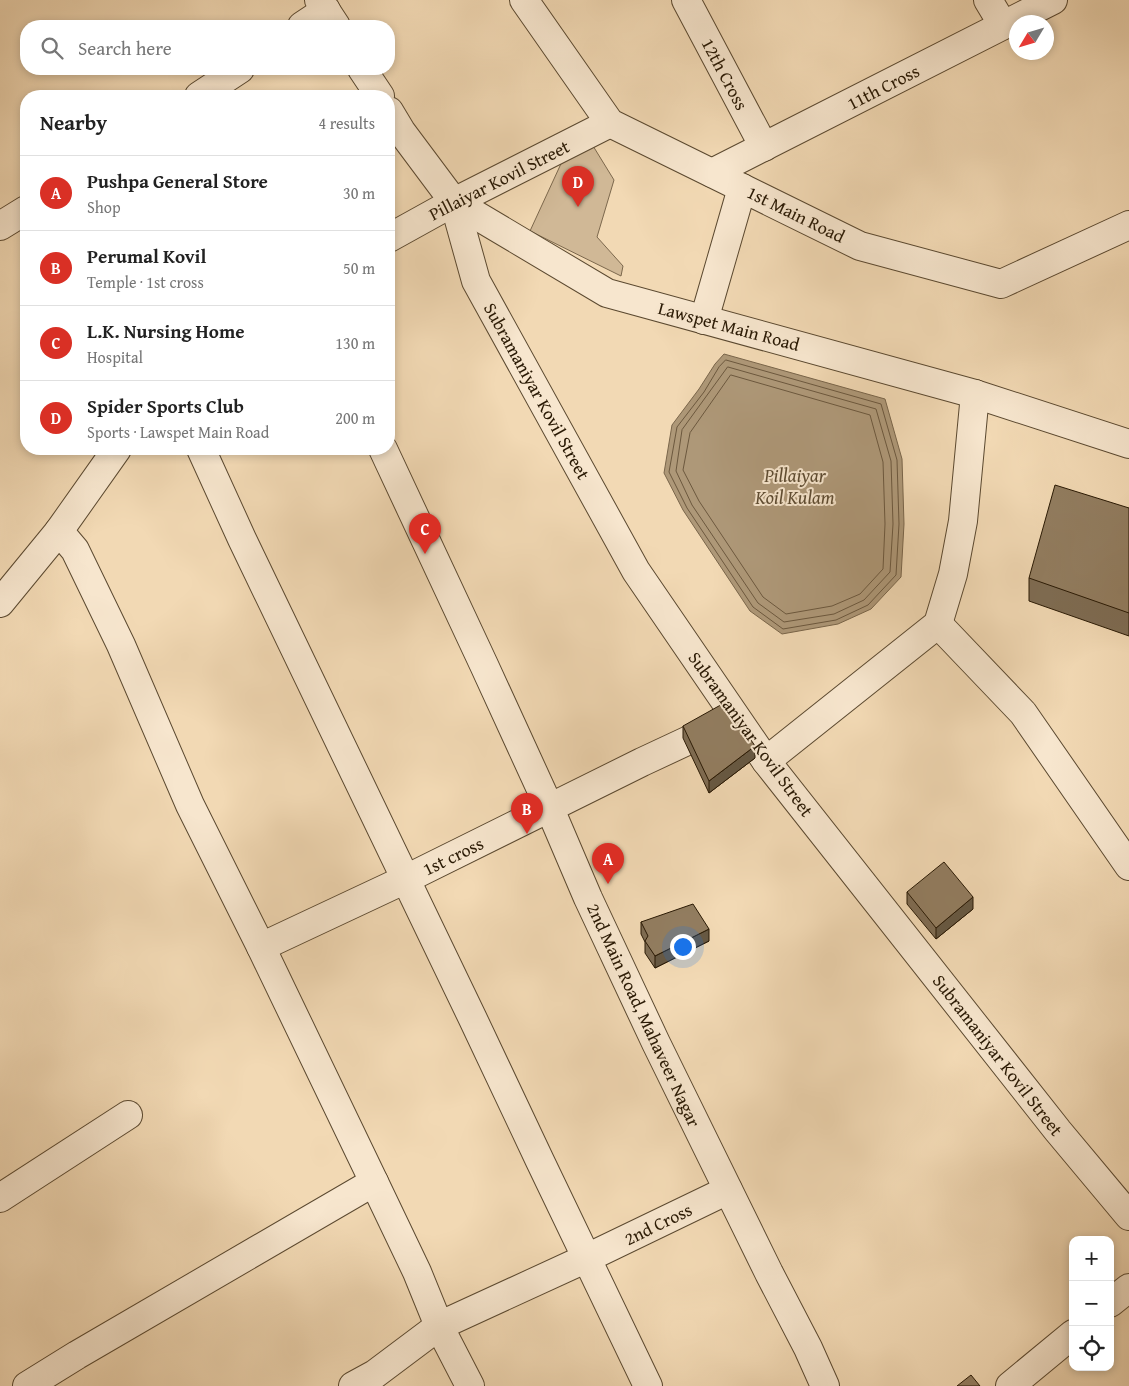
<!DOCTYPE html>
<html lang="en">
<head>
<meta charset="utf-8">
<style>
	body { margin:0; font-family:"Gentium Book Plus",serif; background:#f2f2f2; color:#222 }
	.controls { position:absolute; right:15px; bottom:15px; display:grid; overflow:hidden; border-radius:10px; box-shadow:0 2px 8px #0003 }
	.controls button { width:45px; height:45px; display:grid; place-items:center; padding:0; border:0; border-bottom:1px solid #e0e0e0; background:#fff; color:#222; font:25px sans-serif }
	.compass { position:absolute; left:1009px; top:15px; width:45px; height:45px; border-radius:50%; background:#fff; box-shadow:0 2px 8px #0003; rotate:232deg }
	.you { position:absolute; left:682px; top:946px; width:18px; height:18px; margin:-12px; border:4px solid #fff; border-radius:50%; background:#1a73e8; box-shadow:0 0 0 8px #1a73e833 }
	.badge { display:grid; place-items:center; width:32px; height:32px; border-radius:50%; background:#d93025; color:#fff; font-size:16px; font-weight:700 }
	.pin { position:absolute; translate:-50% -41px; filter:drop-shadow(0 1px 2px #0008) }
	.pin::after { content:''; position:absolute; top:26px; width:18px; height:15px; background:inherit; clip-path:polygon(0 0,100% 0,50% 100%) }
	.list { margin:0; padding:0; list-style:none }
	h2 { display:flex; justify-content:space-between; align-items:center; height:65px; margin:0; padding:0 20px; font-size:21px }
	h2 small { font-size:16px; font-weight:400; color:#767676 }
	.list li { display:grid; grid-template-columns:32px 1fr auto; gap:15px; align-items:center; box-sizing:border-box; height:75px; padding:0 20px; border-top:1px solid #e0e0e0 }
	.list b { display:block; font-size:19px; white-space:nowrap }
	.list p { margin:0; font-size:16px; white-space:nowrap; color:#767676 }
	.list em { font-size:16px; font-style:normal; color:#767676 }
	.icon { flex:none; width:28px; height:28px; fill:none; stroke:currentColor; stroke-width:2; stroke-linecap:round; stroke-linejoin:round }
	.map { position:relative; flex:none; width:1129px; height:1386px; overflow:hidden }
	.search { position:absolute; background:#fff; box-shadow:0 2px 8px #0003; left:20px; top:20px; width:375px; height:55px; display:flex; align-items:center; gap:12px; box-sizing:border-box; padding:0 18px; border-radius:20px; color:#767676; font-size:19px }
	.panel { position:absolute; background:#fff; box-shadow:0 2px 8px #0003; left:20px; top:90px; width:375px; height:365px; border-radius:20px }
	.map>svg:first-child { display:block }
	.green { fill:#d0b896; stroke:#7c684d }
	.water { fill:#ae9878; stroke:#79654a }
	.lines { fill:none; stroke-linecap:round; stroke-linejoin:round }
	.shore { stroke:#6c583e; stroke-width:1 }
	.minor-casing { stroke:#5b4930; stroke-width:30 }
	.minor { stroke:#f7e6ce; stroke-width:28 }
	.wall { fill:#7e6c53; stroke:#291904 }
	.shaded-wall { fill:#665843; stroke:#291904 }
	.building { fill:#927d60; stroke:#291904 }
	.labels { text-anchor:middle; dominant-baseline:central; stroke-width:4; stroke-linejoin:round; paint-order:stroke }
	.street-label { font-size:18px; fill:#291904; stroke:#f7e6ce }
	.water-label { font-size:19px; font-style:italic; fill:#5e4c32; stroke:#f7e6ce }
</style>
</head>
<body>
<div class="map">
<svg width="1129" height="1386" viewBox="0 0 1129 1386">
	<rect width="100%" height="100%" fill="#f2d9b4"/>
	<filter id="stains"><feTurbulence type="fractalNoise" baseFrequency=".004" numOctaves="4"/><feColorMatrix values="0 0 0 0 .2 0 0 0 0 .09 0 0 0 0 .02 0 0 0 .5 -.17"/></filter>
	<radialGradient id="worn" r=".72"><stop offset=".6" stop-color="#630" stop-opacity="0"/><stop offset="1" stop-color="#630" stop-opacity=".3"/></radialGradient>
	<polygon class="green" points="590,141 614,180 597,237 623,266 621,276 530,231 571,142"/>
	<polygon class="water" points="724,354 885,399 902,459 904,524 901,577 871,609 838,624 782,634 750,611 683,510 664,473 672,425 699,389 715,364"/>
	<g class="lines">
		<g class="shore">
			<polygon points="726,360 881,404 897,460 899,524 896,575 868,605 836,620 783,629 753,607 687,508 669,472 677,427 704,392 719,367"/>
			<polygon points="728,367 876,409 891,461 893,524 890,572 864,600 834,614 784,622 758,603 692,505 676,471 682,430"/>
			<polygon points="731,375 870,415 883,462 885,524 883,569 860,594 832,606 786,614 763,597 699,501 683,470 690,433"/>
		</g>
		<defs>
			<g id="minor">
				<polyline points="319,0 336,26"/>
				<polyline points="524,0 610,123 860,246 1001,284 1129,225"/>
				<polyline points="686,0 764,147"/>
				<polyline points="988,0 1003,25"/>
				<polyline points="302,26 326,10"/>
				<polyline points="362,69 380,96"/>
				<polyline points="199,96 240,69"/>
				<polyline points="389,111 401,131 454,202 607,293 975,394 1129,444"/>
				<polyline points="712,173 1053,0"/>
				<polyline points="454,202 476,281 636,571 766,761 1058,1131 1129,1216"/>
				<polyline points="0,226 26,210"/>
				<polyline points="389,238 454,202 610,123"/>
				<polyline points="704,320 742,188"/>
				<polyline points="201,449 242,539 472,1017 540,1161 648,1386"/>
				<polyline points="383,449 484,665 550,809 588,898 656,1043 769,1273 808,1348 825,1386"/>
				<polyline points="59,531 75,550 121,645 190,805 261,947 374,1182 417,1272 439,1326 587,1258 728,1190"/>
				<polyline points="0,603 59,531 117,449"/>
				<polyline points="938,624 1023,713 1129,866"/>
				<polyline points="766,761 938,624 953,574 963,521 975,394"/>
				<polyline points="261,947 406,879 642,762 719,726"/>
				<polyline points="0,1198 128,1115"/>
				<polyline points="1110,1303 1129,1288"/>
				<polyline points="27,1386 77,1355 374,1182"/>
				<polyline points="353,1386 375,1374 439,1326 470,1386"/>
				<polyline points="1010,1386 1073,1334"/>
			</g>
		</defs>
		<use href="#minor" class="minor-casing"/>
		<use href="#minor" class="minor"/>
	</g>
	<g class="wall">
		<polygon points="1129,508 1129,636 1029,601 1029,578"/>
		<polygon points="683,726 755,758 709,793 683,738"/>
		<polygon points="907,892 973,909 936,939 907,904"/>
		<polygon points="641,922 709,941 655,968 645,953 645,942 641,934"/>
	</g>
	<g class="shaded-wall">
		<polygon points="755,746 755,758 709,793 709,781"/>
		<polygon points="973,897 973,909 936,939 936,928"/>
		<polygon points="709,929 709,941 655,968 655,956"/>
	</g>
	<g class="building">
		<polygon points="1055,485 1129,508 1129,613 1029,578"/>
		<polygon points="726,702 755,746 709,781 683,726"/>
		<polygon points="944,862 973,897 936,928 907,892"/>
		<polygon points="693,904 709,929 655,956 645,941 648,936 641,922"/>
		<polygon points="971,1375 980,1386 957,1386"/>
	</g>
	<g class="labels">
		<g class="street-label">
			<text transform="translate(725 74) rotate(62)">12th Cross</text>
			<text transform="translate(883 87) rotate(-27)">11th Cross</text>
			<text transform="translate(499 180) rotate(-27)">Pillaiyar Kovil Street</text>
			<text transform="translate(796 214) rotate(26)">1st Main Road</text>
			<text transform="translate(729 326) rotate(15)">Lawspet Main Road</text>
			<text transform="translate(537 391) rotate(61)">Subramaniyar Kovil Street</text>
			<text transform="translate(751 734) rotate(54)">Subramaniyar Kovil Street</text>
			<text transform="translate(453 856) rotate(-26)">1st cross</text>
			<text transform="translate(644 1015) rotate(65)">2nd Main Road, Mahaveer Nagar</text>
			<text transform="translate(998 1055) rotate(52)">Subramaniyar Kovil Street</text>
			<text transform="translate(658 1224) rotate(-26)">2nd Cross</text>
		</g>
		<g class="water-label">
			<text x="795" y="475">Pillaiyar<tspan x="795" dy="22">Koil Kulam</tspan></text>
		</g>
	</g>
	<rect width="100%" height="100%" filter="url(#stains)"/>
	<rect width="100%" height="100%" fill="url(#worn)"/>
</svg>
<div class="controls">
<button>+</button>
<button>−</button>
<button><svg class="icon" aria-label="locate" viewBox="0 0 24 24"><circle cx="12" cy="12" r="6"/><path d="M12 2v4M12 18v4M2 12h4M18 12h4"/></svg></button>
</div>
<svg class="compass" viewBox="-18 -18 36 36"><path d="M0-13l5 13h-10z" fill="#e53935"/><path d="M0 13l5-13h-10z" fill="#767676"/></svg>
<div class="you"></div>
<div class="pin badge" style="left:608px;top:884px">A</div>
<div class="pin badge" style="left:527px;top:834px">B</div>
<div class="pin badge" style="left:425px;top:554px">C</div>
<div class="pin badge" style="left:578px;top:207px">D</div>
<div class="search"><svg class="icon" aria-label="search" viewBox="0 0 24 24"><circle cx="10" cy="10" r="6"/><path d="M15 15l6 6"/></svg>Search here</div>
<section class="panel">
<h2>Nearby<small>4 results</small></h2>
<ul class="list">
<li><span class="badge">A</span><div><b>Pushpa General Store</b><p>Shop</p></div><em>30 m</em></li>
<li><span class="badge">B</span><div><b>Perumal Kovil</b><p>Temple · 1st cross</p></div><em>50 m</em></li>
<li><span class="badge">C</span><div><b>L.K. Nursing Home</b><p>Hospital</p></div><em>130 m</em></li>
<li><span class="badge">D</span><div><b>Spider Sports Club</b><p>Sports · Lawspet Main Road</p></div><em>200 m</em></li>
</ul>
</section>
</div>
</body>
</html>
